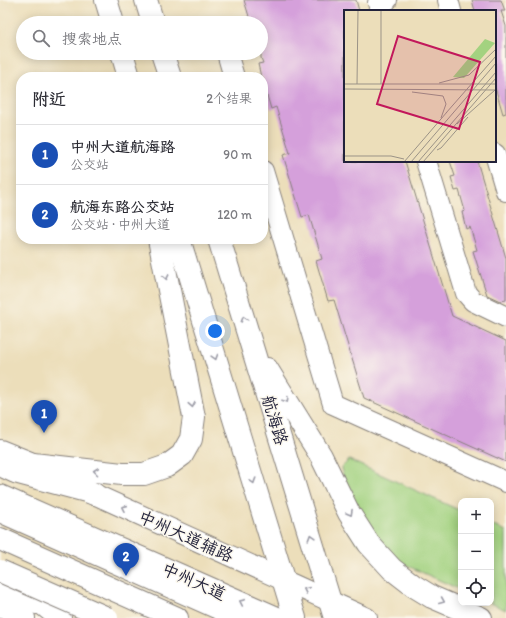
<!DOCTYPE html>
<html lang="zh">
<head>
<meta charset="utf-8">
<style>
	body { margin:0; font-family:Itim,"LXGW WenKai TC",sans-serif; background:#f7f7f7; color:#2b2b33 }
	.controls { position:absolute; right:12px; bottom:12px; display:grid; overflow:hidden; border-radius:8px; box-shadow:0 2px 10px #0003 }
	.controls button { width:36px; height:36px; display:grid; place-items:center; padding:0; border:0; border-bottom:1px solid #e1e1e2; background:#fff; color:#2b2b33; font:20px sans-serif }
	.you { position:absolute; left:215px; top:331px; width:14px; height:14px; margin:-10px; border:3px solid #fff; border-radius:50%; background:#1a73e8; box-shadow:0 0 0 6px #1a73e833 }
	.badge { display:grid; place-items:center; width:26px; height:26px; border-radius:50%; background:#0b8043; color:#fff; font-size:13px; font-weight:700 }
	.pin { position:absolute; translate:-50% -33px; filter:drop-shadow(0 1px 2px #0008) }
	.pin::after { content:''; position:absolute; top:21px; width:14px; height:12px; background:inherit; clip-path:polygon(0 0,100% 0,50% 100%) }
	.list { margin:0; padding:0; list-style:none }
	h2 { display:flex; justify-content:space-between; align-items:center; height:52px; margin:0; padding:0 16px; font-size:17px }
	h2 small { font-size:13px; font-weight:400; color:#7c7c81 }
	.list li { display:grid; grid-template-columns:26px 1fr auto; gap:12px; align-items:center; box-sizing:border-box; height:60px; padding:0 16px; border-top:1px solid #e1e1e2 }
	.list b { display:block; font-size:15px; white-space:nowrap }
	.list p { margin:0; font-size:13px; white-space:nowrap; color:#7c7c81 }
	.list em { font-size:13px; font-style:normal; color:#7c7c81 }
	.icon { flex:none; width:22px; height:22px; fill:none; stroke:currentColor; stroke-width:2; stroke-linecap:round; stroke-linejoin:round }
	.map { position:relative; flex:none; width:506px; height:618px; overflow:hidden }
	.search { position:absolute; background:#fff; box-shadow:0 2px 10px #0003; left:16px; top:16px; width:252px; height:44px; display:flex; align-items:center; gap:10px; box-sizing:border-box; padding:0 14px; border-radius:22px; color:#7c7c81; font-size:15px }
	.panel { position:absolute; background:#fff; box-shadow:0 2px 10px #0003; left:16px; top:72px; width:252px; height:172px; border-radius:16px }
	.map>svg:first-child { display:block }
	.green { fill:#a3d280; stroke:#627a5e }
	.building { fill:#d5a0db }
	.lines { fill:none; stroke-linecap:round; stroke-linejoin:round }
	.minor-casing { stroke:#87807a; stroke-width:22 }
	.major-casing { stroke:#87807a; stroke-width:24 }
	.highway-casing { stroke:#87807a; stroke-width:24 }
	.minor { stroke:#fff; stroke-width:20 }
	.major { stroke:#fff; stroke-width:22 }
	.highway { stroke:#fff; stroke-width:22 }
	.highway-bridge-casing { stroke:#87807a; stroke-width:24; stroke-linecap:butt }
	.highway-bridge { stroke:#fff; stroke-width:22 }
	.oneway { stroke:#9c9ca7 }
	.labels { text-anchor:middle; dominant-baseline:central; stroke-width:3; stroke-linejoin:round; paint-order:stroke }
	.street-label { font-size:17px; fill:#22223b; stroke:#fbf7ec }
	.inset-road { fill:none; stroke:#9b9387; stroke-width:1 }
	.view { fill:#c2185b; fill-opacity:0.15; stroke:#c2185b; stroke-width:2 }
	.inset-edge { fill:none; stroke:#22223b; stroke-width:2 }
</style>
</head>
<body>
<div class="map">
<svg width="506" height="618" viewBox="0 0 506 618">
	<rect width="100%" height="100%" fill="#fbf7ec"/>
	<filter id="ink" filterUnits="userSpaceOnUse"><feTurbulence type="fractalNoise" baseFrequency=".025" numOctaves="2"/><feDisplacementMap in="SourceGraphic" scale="8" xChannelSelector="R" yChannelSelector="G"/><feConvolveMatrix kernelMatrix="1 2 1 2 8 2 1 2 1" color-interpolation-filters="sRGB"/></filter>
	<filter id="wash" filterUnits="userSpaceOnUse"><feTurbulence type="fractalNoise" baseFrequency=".012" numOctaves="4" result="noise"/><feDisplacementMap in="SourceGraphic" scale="16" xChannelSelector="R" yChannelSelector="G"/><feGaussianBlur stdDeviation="0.9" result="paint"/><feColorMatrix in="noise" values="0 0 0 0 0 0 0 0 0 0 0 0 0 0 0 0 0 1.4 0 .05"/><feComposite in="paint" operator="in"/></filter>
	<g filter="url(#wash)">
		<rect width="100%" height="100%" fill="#ecdeba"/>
		<g class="green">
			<polygon points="349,460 461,511 461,590 357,543 348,530 342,467"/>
			<polygon points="491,525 506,531 506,610 490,603 491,603"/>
		</g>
		<g id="blocks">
			<g class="building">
				<polygon points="244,0 356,0 359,11 345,11 345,161 405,161 452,316 506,341 506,462 364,398 334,300 328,301 316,261 322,259 309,215 302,217 283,155 290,153 276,107 271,109 263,82 263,77 261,77 258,64 263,63 261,58 261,23 251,23"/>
				<polygon points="472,0 501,0 505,11 501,11 506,26 506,113 503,114 495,87 495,11 475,11"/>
				<polygon points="450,161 477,161 506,258 506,300 500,301 487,295 473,251 477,250 470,227 466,229 462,212 465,211 459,190 455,191 451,177 455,176"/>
			</g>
		</g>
	</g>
	<g filter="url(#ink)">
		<use href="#blocks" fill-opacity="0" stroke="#87807a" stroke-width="1"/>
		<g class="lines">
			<defs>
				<g id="minor">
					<polyline points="448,0 451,11"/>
					<polyline points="381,11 378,3 387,0"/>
					<polyline points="227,53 234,77"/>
					<polyline points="495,154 506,191"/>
					<polyline points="426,161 466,293 473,301 506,317"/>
					<polyline points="263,171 333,404 506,482"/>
					<polyline points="0,466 15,473 94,494 367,618"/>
					<polyline points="0,588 37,604"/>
					<polyline points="0,607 25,618"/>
				</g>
				<g id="major">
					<polyline points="106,0 113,23"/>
					<polyline points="146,0 153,23"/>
					<polyline points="122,53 129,77"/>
					<polyline points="162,53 170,77"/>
					<polyline points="179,239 295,618"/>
					<polyline points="219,239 335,618"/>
					<polyline points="267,369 321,456 349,513 369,544 392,569 414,586 432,597 481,618"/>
					<polyline points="33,464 122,474 144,474 167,466 182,455 191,439 194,417 159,239"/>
					<polyline points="0,511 241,618"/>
					<polyline points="0,539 177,618"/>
					<polyline points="13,580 60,618"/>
				</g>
				<g id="highway">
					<polyline points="0,451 30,463 94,494"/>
					<polyline points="0,496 277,618"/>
				</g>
			</defs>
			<use href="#minor" class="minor-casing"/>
			<use href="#major" class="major-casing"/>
			<use href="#highway" class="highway-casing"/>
			<use href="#minor" class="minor"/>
			<use href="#major" class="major"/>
			<use href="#highway" class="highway"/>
			<defs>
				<polyline id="highway-bridge" points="0,571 107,618"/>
			</defs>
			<use href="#highway-bridge" class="highway-bridge-casing"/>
			<use href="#highway-bridge" class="highway-bridge"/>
		</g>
		<defs><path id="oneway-chevron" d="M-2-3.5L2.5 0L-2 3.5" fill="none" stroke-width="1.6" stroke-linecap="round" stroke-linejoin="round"/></defs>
		<g class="oneway">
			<use href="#oneway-chevron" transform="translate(166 277) rotate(79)"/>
			<use href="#oneway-chevron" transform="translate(244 319) rotate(-107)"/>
			<use href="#oneway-chevron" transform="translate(215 357) rotate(73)"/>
			<use href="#oneway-chevron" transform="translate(286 400) rotate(58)"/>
			<use href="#oneway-chevron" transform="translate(192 405) rotate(79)"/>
			<use href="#oneway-chevron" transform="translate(96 471) rotate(-173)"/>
			<use href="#oneway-chevron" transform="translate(253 481) rotate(73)"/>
			<use href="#oneway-chevron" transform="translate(124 508) rotate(-156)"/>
			<use href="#oneway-chevron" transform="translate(350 513) rotate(61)"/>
			<use href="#oneway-chevron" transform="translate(311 537) rotate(-107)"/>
			<use href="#oneway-chevron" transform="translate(306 590) rotate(-156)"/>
			<use href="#oneway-chevron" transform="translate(442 601) rotate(23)"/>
			<use href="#oneway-chevron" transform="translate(242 602) rotate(-156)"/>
		</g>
	</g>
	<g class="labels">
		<g class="street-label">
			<text transform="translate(275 420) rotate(73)">航海路</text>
			<text transform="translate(186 536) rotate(24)">中州大道辅路</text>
			<text transform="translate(194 581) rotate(24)">中州大道</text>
		</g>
	</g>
	<g transform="translate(344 10)">
		<rect width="152" height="152" fill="#ecdeba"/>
		<path d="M141 29 151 33 120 68 109 67Z" fill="#a3d280"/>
		<path class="inset-road" d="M37 0V74M95 73 125 65 152 39M0 74H152M13 74 14 0M0 79 152 80M68 82 99 86 102 94 97 108M102 103 152 46M113 114 151 80M93 140 97 138 124 107M0 146H47L60 149M60 152 103 102M67 152 152 53M74 152 152 62M79 152 152 68"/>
		<path class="view" d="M54 26 136 52 115 119 33 94Z"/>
		<rect width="152" height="152" class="inset-edge"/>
	</g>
</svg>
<div class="controls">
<button>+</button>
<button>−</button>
<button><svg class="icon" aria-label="locate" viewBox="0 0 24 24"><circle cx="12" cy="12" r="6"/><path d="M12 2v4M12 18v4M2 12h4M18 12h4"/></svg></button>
</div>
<div class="you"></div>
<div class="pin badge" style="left:44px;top:433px;background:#1a4fb4">1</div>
<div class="pin badge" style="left:126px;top:576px;background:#1a4fb4">2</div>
<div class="search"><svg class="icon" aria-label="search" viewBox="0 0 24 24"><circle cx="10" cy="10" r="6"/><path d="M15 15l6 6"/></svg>搜索地点</div>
<section class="panel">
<h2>附近<small>2个结果</small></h2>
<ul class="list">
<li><span class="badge" style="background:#1a4fb4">1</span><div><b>中州大道航海路</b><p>公交站</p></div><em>90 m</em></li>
<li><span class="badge" style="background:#1a4fb4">2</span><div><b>航海东路公交站</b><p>公交站 · 中州大道</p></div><em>120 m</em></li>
</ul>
</section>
</div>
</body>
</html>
